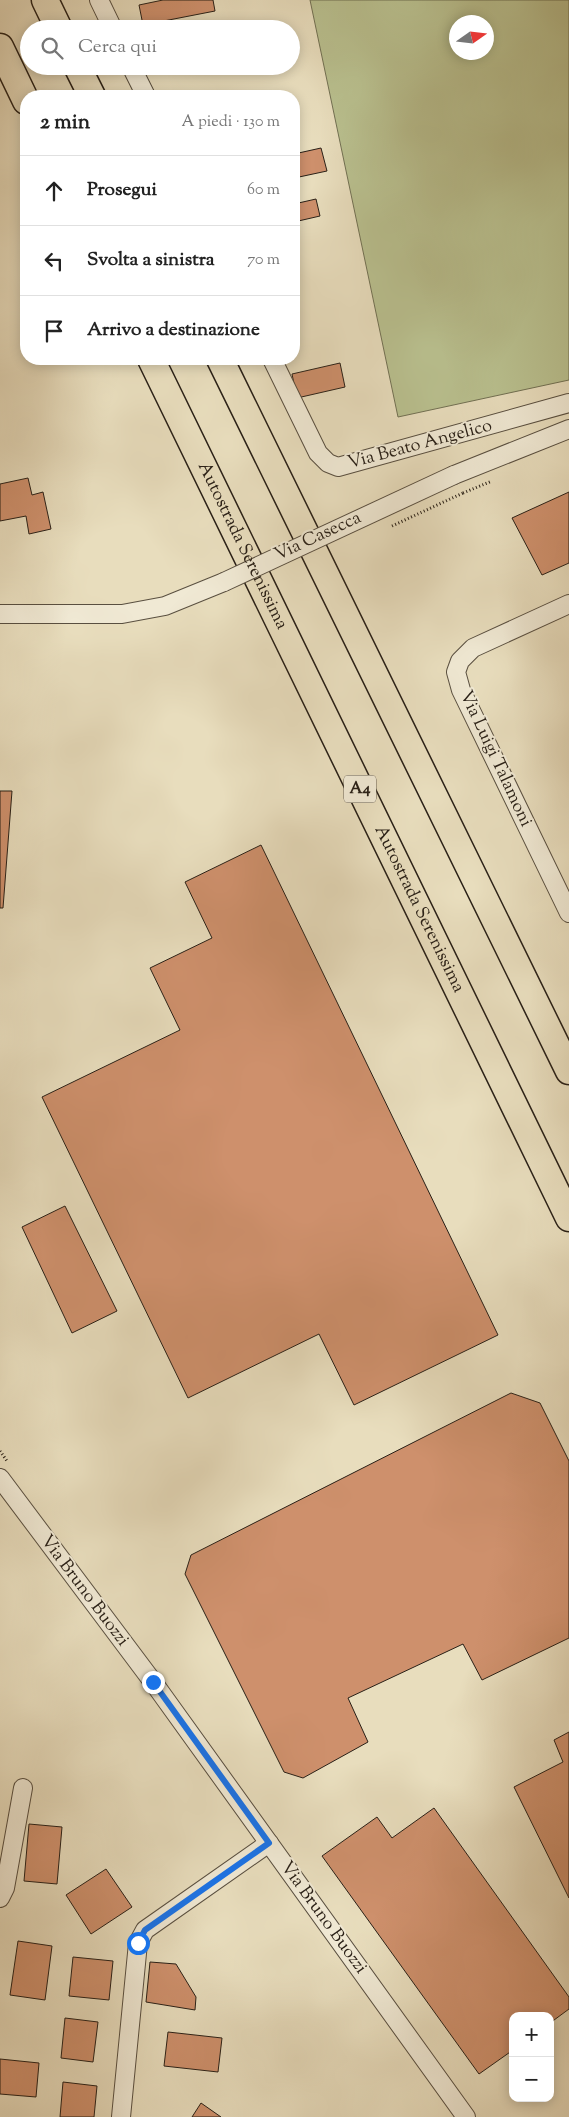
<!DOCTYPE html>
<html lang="it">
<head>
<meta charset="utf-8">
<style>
	body { margin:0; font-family:"Sorts Mill Goudy",serif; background:#f6f6f6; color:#222 }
	.controls { position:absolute; right:15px; bottom:15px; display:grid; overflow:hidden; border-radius:10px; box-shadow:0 2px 12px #0003 }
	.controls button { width:45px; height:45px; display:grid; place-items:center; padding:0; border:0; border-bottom:1px solid #e0e0e0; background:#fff; color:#222; font:25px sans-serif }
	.compass { position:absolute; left:449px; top:15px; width:45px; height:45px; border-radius:50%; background:#fff; box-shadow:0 2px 12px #0003; rotate:76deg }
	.stop { position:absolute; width:15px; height:15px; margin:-11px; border:4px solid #1a73e8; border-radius:50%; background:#fff }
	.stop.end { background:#1a73e8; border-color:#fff; box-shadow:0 1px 5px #0008 }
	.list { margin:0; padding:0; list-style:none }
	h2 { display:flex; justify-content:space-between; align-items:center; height:65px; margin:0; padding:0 20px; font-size:21px }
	h2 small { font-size:16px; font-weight:400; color:#767676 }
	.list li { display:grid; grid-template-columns:32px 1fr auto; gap:15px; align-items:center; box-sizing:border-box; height:70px; padding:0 20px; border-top:1px solid #e0e0e0 }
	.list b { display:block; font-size:19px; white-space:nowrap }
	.list em { font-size:16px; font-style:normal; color:#767676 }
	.icon { flex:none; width:28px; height:28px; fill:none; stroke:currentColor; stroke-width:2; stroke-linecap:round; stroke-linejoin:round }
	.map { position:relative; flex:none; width:569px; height:2117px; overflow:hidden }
	.search { position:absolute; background:#fff; box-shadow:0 2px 12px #0003; left:20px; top:20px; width:280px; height:55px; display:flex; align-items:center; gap:12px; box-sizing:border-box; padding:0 18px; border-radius:28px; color:#767676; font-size:19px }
	.panel { position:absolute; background:#fff; box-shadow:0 2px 12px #0003; left:20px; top:90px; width:280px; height:275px; border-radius:20px }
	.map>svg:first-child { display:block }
	.green { fill:#b9c08f; stroke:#717053; fill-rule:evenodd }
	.building { fill:#ce906c; stroke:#292017 }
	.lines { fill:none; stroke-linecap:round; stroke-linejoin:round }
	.minor-casing { stroke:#594f40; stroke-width:20 }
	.highway-casing { stroke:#292017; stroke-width:29 }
	.path { stroke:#292017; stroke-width:3; stroke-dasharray:1 2.5; stroke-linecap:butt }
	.minor { stroke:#f0e9d4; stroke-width:18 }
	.highway { stroke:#e8ddbd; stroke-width:26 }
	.minor-bridge-casing { stroke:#594f40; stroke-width:20; stroke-linecap:butt }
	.path-bridge { stroke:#292017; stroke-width:3; stroke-dasharray:1 2.5; stroke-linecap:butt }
	.minor-bridge { stroke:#f0e9d4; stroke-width:18 }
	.route { stroke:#1a73e8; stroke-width:6 }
	.labels { text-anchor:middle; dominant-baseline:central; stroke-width:4; stroke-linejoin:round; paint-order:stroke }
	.shield { fill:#f0e9d4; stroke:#655c50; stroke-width:1 }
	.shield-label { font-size:16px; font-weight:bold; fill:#292017 }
	.street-label { font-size:18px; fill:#292017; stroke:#f0e9d4 }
</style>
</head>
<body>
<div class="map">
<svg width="569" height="2117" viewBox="0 0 569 2117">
	<rect width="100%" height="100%" fill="#e8ddbd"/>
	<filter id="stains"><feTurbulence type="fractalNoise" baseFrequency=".004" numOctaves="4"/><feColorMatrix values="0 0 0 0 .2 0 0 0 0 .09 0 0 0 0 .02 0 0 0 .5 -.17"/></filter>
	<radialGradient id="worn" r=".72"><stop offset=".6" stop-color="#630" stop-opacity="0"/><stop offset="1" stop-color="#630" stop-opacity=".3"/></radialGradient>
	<path class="green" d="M310 0H569V380L398 417ZM456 22H486V52H456Z"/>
	<g class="building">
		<polygon points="163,0 213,0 215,11 143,25 139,5"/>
		<polygon points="321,148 327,171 299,177 294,154"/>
		<polygon points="316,199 320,216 294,222 294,204"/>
		<polygon points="340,363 345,387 297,398 292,374"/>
		<polygon points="28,478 32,495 43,492 51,529 29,534 26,516 0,521 0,484"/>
		<polygon points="569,492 569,563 542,575 512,518"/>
		<polygon points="0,791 12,791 3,908 0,908"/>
		<polygon points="261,845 498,1335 354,1405 319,1334 188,1398 42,1097 180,1030 150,968 212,938 185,882"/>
		<polygon points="65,1206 117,1311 72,1333 22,1227"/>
		<polygon points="511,1393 540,1403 569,1461 569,1638 482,1680 463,1644 348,1698 368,1742 303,1778 284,1772 185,1574 191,1555"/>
		<polygon points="569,1732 569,1898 514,1787 563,1762 554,1740"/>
		<polygon points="434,1808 569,1997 569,2009 550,2023 550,2016 513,2016 513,2050 479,2074 322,1856 377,1817 392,1838"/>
		<polygon points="29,1824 62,1827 57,1884 24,1881"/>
		<polygon points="106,1869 132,1907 91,1934 66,1895"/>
		<polygon points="18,1941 52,1946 45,2000 10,1995"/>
		<polygon points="73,1957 113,1961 109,2000 69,1996"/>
		<polygon points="150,1962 176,1964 196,1997 195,2010 146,2002"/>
		<polygon points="65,2018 98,2022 93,2062 61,2058"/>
		<polygon points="168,2032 222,2038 218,2072 164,2066"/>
		<polygon points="0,2059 39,2063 36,2097 0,2094"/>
		<polygon points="63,2082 97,2086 94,2117 60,2117"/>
		<polygon points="201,2103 221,2117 192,2117"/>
	</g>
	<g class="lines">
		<defs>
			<g id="minor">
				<polyline points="99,0 113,29"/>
				<polyline points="131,66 146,96"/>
				<polyline points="272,359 318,453 328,463 338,467 569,403"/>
				<polyline points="454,475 569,429"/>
				<polyline points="569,604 473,648 460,661 456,672 461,690 569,913"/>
				<polyline points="0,614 122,614 165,606 224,582"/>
				<polyline points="0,1478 153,1682 466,2117"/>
				<polyline points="0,1898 5,1888 23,1788"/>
				<polyline points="121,2117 138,1943 145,1930 269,1843"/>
			</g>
			<g id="highway">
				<polyline points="45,0 59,29"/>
				<polyline points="0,47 26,101"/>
				<polyline points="77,66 92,96"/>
				<path id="s1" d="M151 359 569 1218"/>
				<polyline points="220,359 569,1071"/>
			</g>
		</defs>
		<use href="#minor" class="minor-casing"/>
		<use href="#highway" class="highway-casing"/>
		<g class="path">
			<polyline points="463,493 492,481"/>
			<polyline points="0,1451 7,1461"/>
		</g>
		<use href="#minor" class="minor"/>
		<use href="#highway" class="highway"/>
		<defs>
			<polyline id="minor-bridge" points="224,582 454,475"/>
		</defs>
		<use href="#minor-bridge" class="minor-bridge-casing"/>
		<polyline class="path-bridge" points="392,526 463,493"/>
		<use href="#minor-bridge" class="minor-bridge"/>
	</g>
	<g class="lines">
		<polyline class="route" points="138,1943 145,1930 269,1843 153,1682"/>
	</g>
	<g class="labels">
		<rect class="shield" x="344" y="775.5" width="32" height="27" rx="4"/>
		<g class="shield-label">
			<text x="360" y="789">A4</text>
		</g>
		<g class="street-label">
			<text transform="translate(420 445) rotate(-15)">Via Beato Angelico</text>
			<text transform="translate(318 537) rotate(-25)">Via Casecca</text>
			<text stroke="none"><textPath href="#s1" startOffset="208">Autostrada Serenissima</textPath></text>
			<text transform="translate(495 759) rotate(65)">Via Luigi Talamoni</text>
			<text stroke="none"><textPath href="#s1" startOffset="612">Autostrada Serenissima</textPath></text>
			<text transform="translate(84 1591) rotate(53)">Via Bruno Buozzi</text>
			<text transform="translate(323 1918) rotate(54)">Via Bruno Buozzi</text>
		</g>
	</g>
	<rect width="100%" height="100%" filter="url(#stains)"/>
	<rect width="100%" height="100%" fill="url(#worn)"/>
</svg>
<div class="controls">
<button>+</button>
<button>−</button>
</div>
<svg class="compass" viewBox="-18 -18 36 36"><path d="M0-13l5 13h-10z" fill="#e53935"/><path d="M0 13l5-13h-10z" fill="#767676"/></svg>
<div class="stop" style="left:138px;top:1943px"></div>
<div class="stop end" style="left:153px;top:1682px"></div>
<div class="search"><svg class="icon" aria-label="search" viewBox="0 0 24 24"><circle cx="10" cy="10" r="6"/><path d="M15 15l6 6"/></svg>Cerca qui</div>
<section class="panel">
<h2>2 min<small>A piedi · 130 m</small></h2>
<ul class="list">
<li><svg class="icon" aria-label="ahead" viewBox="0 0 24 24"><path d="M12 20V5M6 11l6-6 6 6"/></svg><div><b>Prosegui</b></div><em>60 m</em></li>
<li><svg class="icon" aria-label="left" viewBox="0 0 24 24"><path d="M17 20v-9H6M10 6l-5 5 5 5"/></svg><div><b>Svolta a sinistra</b></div><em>70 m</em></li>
<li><svg class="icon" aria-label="arrive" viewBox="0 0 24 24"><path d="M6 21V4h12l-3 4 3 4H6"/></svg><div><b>Arrivo a destinazione</b></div></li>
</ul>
</section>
</div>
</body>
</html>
